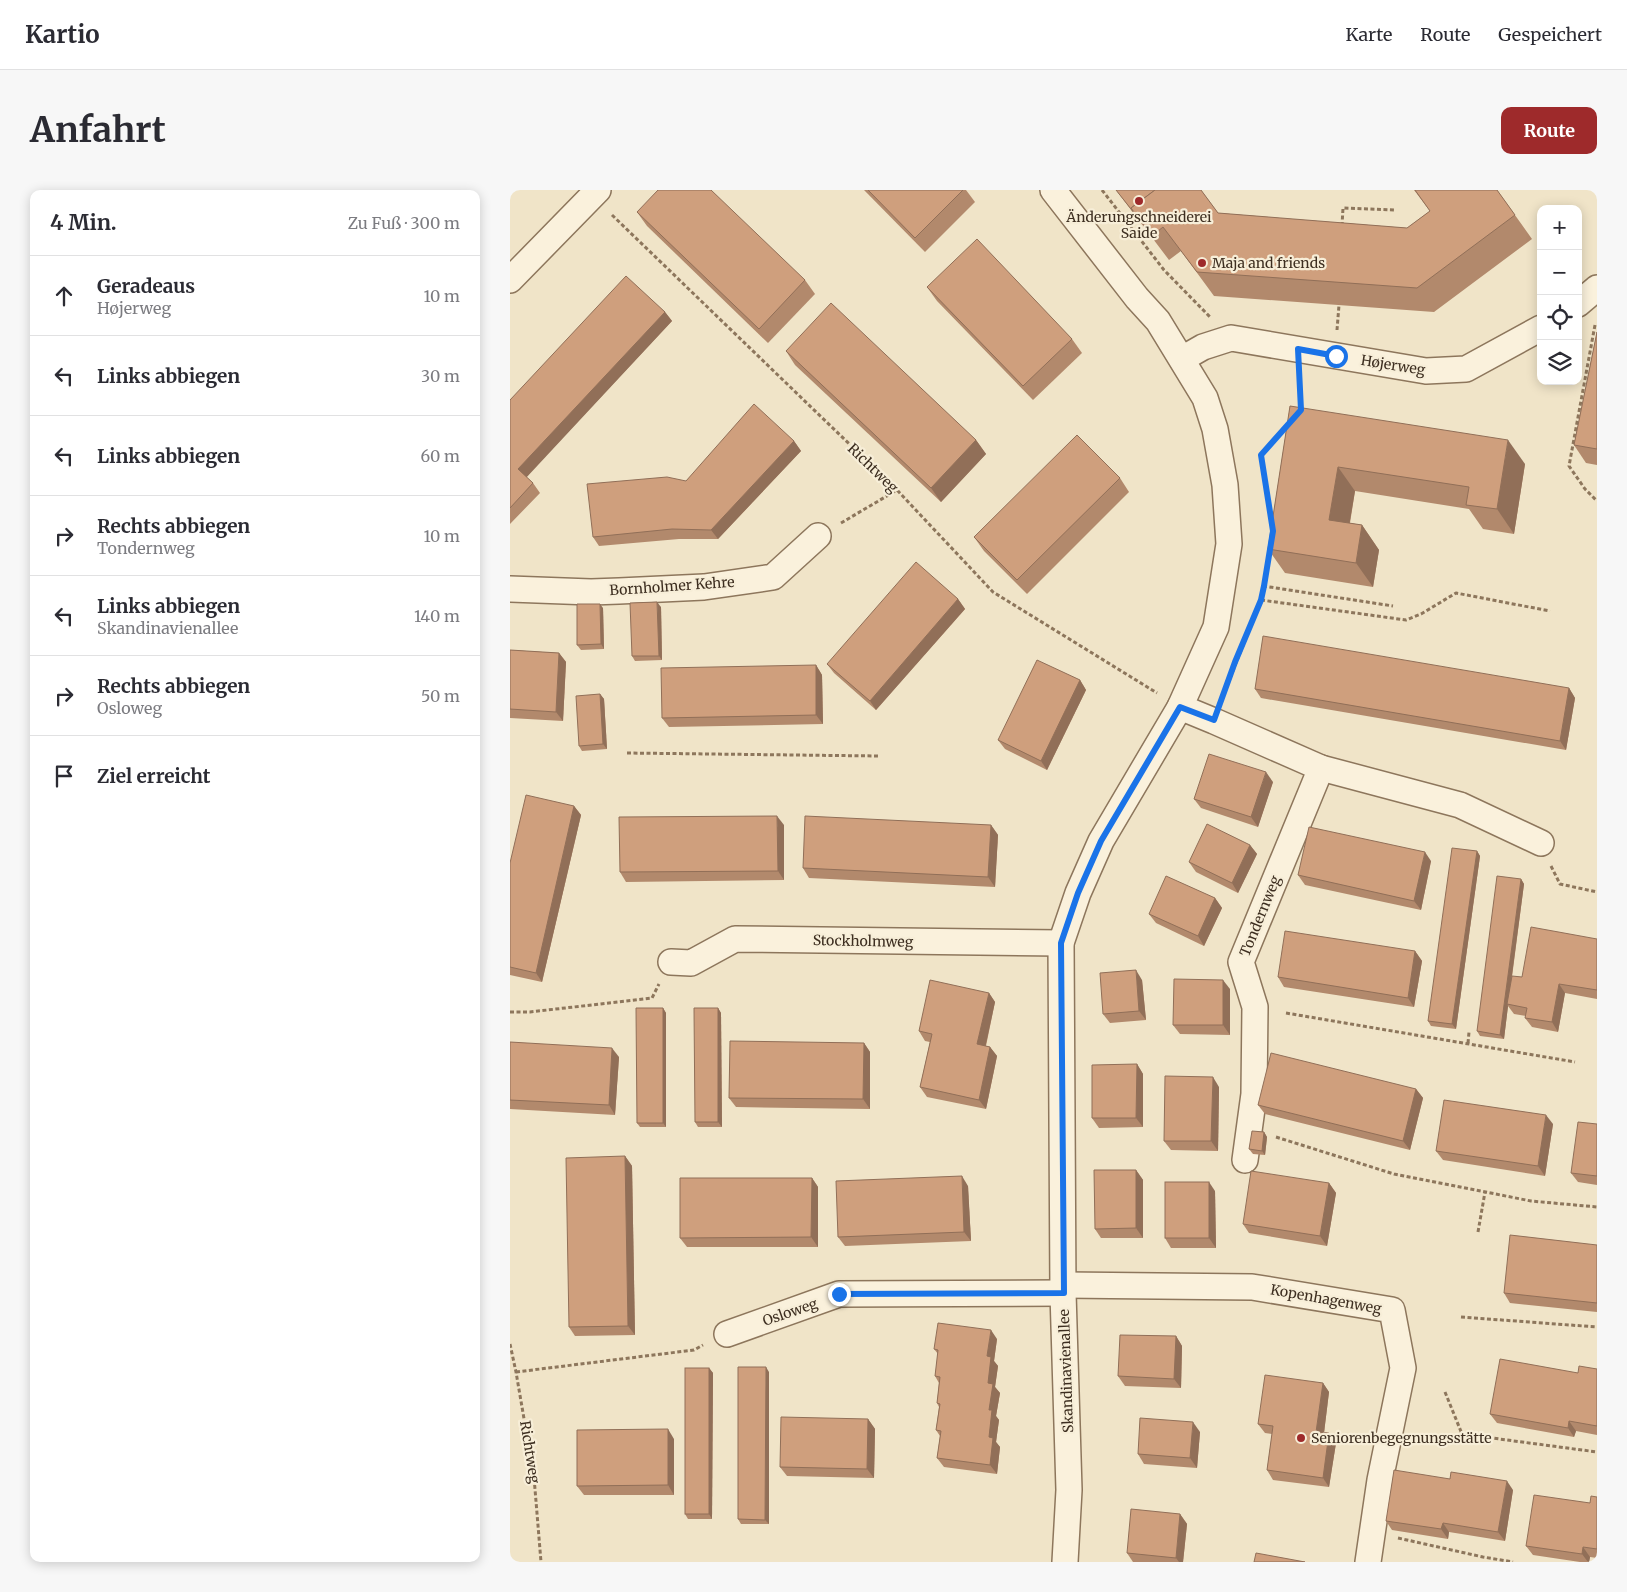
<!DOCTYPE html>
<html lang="de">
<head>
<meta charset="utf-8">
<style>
	body { margin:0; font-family:Merriweather,serif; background:#f7f7f7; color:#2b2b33 }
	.controls { position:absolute; right:15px; top:15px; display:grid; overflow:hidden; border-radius:10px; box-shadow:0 2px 12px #0003 }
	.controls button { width:45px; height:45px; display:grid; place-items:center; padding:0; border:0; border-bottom:1px solid #e1e1e2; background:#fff; color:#2b2b33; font:25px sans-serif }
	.stop { position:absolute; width:15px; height:15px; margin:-11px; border:4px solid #1a73e8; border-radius:50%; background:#fff }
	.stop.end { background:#1a73e8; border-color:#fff; box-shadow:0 1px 5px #0008 }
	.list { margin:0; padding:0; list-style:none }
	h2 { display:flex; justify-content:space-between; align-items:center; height:65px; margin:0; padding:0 20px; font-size:21px }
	h2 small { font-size:16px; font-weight:400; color:#7c7c81 }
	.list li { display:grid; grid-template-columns:32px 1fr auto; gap:15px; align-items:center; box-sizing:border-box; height:80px; padding:0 20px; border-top:1px solid #e1e1e2 }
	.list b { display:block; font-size:19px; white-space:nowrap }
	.list p { margin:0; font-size:16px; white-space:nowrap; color:#7c7c81 }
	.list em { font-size:16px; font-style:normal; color:#7c7c81 }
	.icon { flex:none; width:28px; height:28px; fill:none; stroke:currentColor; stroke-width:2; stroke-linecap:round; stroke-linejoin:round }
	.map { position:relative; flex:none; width:1087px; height:1372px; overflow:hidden; border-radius:10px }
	header { display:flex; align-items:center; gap:30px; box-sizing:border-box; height:70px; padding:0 25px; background:#fff; border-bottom:1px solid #e1e1e2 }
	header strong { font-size:24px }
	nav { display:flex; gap:28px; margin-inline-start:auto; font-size:18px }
	.intro { display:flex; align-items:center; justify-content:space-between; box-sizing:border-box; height:120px; padding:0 30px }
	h1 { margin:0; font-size:35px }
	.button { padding:12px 22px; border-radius:10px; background:#9e2a2b; color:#fff; font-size:18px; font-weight:700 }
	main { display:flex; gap:30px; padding:0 30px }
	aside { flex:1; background:#fff; border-radius:10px; box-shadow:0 2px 12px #0003 }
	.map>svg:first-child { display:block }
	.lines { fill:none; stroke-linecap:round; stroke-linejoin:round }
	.street-casing { stroke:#8d765c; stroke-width:28 }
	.path { stroke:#8d765c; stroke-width:3; stroke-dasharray:4 2.5; stroke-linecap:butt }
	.street { stroke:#faf1dc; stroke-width:25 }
	.wall { fill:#b2896c }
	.shaded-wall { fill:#916f58 }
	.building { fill:#cf9f7d; stroke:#916f58 }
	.route { stroke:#1a73e8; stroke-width:6 }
	.poi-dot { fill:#9e2a2b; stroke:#f7eed8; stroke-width:2 }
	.labels { text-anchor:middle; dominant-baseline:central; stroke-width:4.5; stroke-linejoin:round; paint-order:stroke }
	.poi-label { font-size:14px; fill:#3d2e20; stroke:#f7eed8; text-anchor:start }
	.street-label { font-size:14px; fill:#3d2e20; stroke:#f7eed8 }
</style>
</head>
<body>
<header>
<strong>Kartio</strong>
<nav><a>Karte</a><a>Route</a><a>Gespeichert</a></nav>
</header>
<div class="intro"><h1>Anfahrt</h1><a class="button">Route</a></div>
<main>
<aside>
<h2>4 Min.<small>Zu Fuß · 300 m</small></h2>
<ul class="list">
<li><svg class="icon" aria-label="ahead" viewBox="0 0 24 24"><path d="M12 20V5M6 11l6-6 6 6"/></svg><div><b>Geradeaus</b><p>Højerweg</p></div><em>10 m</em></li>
<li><svg class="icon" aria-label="left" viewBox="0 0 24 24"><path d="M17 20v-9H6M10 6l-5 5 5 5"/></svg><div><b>Links abbiegen</b></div><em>30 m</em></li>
<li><svg class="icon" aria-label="left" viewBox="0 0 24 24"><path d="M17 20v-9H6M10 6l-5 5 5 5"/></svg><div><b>Links abbiegen</b></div><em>60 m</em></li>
<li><svg class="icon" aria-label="right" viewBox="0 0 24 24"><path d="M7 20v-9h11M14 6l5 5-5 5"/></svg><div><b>Rechts abbiegen</b><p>Tondernweg</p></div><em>10 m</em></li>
<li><svg class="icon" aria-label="left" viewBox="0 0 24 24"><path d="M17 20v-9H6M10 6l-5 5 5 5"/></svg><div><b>Links abbiegen</b><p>Skandinavienallee</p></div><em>140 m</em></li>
<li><svg class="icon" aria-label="right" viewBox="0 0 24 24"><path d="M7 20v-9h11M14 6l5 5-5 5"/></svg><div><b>Rechts abbiegen</b><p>Osloweg</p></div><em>50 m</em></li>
<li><svg class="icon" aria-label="arrive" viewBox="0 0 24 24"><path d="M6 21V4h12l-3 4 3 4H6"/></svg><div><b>Ziel erreicht</b></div></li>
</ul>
</aside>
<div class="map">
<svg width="1087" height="1372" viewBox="0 0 1087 1372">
	<rect width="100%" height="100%" fill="#f0e4c8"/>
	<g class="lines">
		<defs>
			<g id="street">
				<polyline points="543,0 627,108 648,131 695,208 705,239 715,295 719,354 706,437 670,517 591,651 568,703 551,753 553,1103 559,1300 555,1372"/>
				<polyline points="0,90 88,0"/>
				<polyline points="1068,114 1087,98"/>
				<polyline points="672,169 693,157 721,148 916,181 956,179 1031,138"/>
				<polyline points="0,399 81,402 109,401 194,397 263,387 308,346"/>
				<polyline points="670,517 704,531 811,578 950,615 1031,653"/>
				<polyline points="161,772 181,773 225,749 551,753"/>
				<polyline points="735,970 744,904 745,817 731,772 811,578"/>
				<polyline points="554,1095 742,1097 882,1120 893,1178 870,1290 858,1372"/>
				<polyline points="217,1144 329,1104 553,1103"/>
			</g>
		</defs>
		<use href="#street" class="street-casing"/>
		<g class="path">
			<polyline points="592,0 654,80 700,127"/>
			<polyline points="102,25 387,300 483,402 647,503"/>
			<polyline points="832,36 833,18 884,20"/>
			<polyline points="1085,135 1059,276 1075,299 1087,311"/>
			<polyline points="827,140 829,115"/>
			<polyline points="789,187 790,221"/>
			<polyline points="331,333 387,300"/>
			<polyline points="762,335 751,265 779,233"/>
			<polyline points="753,396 883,416"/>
			<polyline points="751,410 896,430 911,424 946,403 1040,421"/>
			<polyline points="713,506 751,410 760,358"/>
			<polyline points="117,563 368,566"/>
			<polyline points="1041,676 1050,694 1087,702"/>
			<polyline points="0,822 20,822 142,808 149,794"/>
			<polyline points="776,823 1065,872"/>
			<polyline points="958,853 959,842"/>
			<polyline points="766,947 884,984 1021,1011 1087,1017"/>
			<polyline points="968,1042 975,1002"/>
			<polyline points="951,1127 1087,1137"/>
			<polyline points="0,1154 6,1182 24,1287 31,1372"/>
			<polyline points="6,1182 184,1160 193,1155"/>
			<polyline points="935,1202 952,1244 1087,1262"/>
			<polyline points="888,1348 973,1367 1003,1372"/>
		</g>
		<use href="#street" class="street"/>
	</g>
	<g class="wall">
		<polygon points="354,0 456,0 465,12 415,62"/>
		<polygon points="606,0 691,0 708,23 897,38 920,21 904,0 987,0 1022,49 924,122 704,106 671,61 659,70"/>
		<polygon points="127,22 295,90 305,104 258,153 137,36"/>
		<polygon points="417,97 562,149 572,163 523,210 427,111"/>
		<polygon points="155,122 162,131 16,287 23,293 30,303 0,334 0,210"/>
		<polygon points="1087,142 1087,275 1076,273 1064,255"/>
		<polygon points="276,161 466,250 476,264 431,312 285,175"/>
		<polygon points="780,216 1015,274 1004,344 973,339 959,319 845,301 840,333 852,335 869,360 863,397 775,383 758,359"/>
		<polygon points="284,251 291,261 208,349 169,349 89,356 83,347 176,291"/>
		<polygon points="610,288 619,302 517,404 474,361 464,347"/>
		<polygon points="448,409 455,419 366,520 324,483 317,474"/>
		<polygon points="151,417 152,470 125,471 122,466"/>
		<polygon points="93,418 94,459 71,460 67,455"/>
		<polygon points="0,460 49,463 56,472 53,531 0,528"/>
		<polygon points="306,475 312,485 313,534 159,537 152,528"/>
		<polygon points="570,490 576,500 537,580 495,559 488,550"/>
		<polygon points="1059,498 1065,508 1056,560 751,508 745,499"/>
		<polygon points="90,504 94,509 97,559 72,561 69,556"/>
		<polygon points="763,592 748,637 691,618 684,609"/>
		<polygon points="64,616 71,625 32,792 0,785 0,673"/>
		<polygon points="274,635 274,690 116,692 110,682"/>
		<polygon points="481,635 488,645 485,697 299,688 293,678"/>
		<polygon points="740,655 747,664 728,703 686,682 679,672"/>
		<polygon points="967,661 970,666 946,839 921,836 918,831"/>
		<polygon points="921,671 911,720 795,695 788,685"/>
		<polygon points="1011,689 1014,694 1002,787 1012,787 1087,749 1087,809 1055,803 1048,842 1022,837 1015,828 1016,826 1004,824 998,816 994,849 970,846 967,841"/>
		<polygon points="705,708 712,718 694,756 646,733 639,724"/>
		<polygon points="905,761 912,771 904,817 774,797 768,787"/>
		<polygon points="632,790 636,830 600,833 593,824"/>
		<polygon points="720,799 720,845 670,844 663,835"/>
		<polygon points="479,803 485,812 476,856 480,857 487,866 476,919 417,907 410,897 420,852 415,851 409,841"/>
		<polygon points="153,818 156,823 156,937 130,937 127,933"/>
		<polygon points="208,818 211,823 212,937 188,937 185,932"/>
		<polygon points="0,852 109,867 105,925 0,919"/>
		<polygon points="354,853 360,862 360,919 226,917 219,908"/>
		<polygon points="627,874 633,884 633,937 589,938 582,928"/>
		<polygon points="709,897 708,961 661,960 654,951"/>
		<polygon points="906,899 913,908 900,960 755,924 748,915"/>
		<polygon points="1043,934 1035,986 933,970 926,961"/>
		<polygon points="1087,934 1087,995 1068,992 1061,983"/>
		<polygon points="754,942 757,947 755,965 743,964 739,959"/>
		<polygon points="115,966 122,976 125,1145 65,1146 59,1137"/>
		<polygon points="626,980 633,990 633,1048 591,1048 585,1039"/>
		<polygon points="302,988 308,997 308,1057 177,1057 170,1048"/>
		<polygon points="819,993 826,1003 817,1056 739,1043 733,1034"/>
		<polygon points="458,996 461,1051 335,1056 328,1047"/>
		<polygon points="705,1001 706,1058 661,1058 655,1048"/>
		<polygon points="1087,1055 1087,1122 1000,1113 994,1103"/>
		<polygon points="666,1146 672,1156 671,1198 615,1196 608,1186"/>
		<polygon points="487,1149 484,1171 488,1176 485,1197 490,1203 486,1226 489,1230 486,1252 490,1257 487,1284 434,1277 427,1268 430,1246 426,1240 429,1217 427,1213 429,1193 425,1186 428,1164 424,1159"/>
		<polygon points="199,1178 203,1183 202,1329 178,1329 175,1324"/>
		<polygon points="1087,1179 1087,1245 1066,1241 1064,1247 987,1233 980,1224 1068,1183"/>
		<polygon points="259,1182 259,1334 231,1334 228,1329"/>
		<polygon points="813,1193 819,1202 814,1243 819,1243 826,1253 819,1297 763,1290 757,1280 762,1244 755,1243 748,1234"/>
		<polygon points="358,1229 365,1239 364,1288 277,1286 270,1277"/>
		<polygon points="690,1242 687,1278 634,1274 628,1264"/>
		<polygon points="164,1249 164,1305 74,1305 67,1296"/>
		<polygon points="1003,1300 995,1351 939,1342 938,1349 882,1340 876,1331"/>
		<polygon points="1087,1307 1087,1368 1080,1367 1079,1372 1070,1372 1023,1365 1016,1356 1080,1313"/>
		<polygon points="670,1324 677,1334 673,1372 623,1372 617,1363"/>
	</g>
	<g class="shaded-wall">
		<polygon points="155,122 162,131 15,289 8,279"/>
		<polygon points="466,250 476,264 431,312 421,298"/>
		<polygon points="998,250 1015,274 1004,344 987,319"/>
		<polygon points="284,251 291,261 208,349 201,340"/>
		<polygon points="828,277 845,301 836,354 819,330"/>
		<polygon points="852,335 869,360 863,397 846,373"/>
		<polygon points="448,409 455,419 366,520 360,511"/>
		<polygon points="147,412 151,417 152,470 149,466"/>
		<polygon points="90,414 93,418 94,459 91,454"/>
		<polygon points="49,463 56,472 53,531 46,522"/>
		<polygon points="306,475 312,485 313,534 306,525"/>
		<polygon points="570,490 576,500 537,580 531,571"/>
		<polygon points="1059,498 1065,508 1056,560 1050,551"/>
		<polygon points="90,504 94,509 97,559 93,554"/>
		<polygon points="756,582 763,592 748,637 741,627"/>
		<polygon points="64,616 71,625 32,792 26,783"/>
		<polygon points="267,626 274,635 274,690 268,681"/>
		<polygon points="481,635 488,645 485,697 478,687"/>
		<polygon points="740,655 747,664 728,703 722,693"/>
		<polygon points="967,661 970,666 946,839 942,834"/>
		<polygon points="915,662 921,671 911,720 904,711"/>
		<polygon points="1011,689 1014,694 998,815 997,814 998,816 994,849 990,845"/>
		<polygon points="705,708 712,718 694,756 688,746"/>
		<polygon points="905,761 912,771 904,817 898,808"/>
		<polygon points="626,780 632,790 636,830 629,821"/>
		<polygon points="713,790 720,799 720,845 713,835"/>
		<polygon points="1049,794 1055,803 1048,842 1042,832"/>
		<polygon points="479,803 485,812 474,863 467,854"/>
		<polygon points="153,818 156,823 156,937 153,933"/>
		<polygon points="208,818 211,823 212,937 208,932"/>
		<polygon points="354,853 360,862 360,919 353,909"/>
		<polygon points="480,857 487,866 476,919 469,910"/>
		<polygon points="102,858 109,867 105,925 99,915"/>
		<polygon points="627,874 633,884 633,937 626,928"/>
		<polygon points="703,887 709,897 708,961 701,951"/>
		<polygon points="906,899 913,908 900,960 893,951"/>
		<polygon points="1036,925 1043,934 1035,986 1028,976"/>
		<polygon points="754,942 757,947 755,965 752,961"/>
		<polygon points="115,966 122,976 125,1145 118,1136"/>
		<polygon points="626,980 633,990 633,1048 626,1038"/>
		<polygon points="452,986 458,996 461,1051 454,1042"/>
		<polygon points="302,988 308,997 308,1057 301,1047"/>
		<polygon points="699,992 705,1001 706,1058 699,1048"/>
		<polygon points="819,993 826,1003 817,1056 810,1046"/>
		<polygon points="481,1140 487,1149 484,1171 488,1176 485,1197 490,1203 486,1226 489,1230 486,1252 490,1257 487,1284 480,1275 479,1247 479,1220 477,1166"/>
		<polygon points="666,1146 672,1156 671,1198 664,1189"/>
		<polygon points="256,1177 259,1182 259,1334 255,1330"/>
		<polygon points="199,1178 203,1183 202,1329 199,1324"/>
		<polygon points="813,1193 819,1202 813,1251 806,1242"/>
		<polygon points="358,1229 365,1239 364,1288 357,1279"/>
		<polygon points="1059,1231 1066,1241 1064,1247 1058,1238"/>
		<polygon points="683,1232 690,1242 687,1278 680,1268"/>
		<polygon points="158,1239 164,1249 164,1305 158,1295"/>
		<polygon points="819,1243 826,1253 819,1297 813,1288"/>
		<polygon points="997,1291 1003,1300 995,1351 988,1342"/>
		<polygon points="670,1324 677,1334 673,1372 669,1372 666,1368"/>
		<polygon points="933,1333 939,1342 938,1349 931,1339"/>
		<polygon points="1073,1357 1080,1367 1079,1372 1078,1372 1072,1364"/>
	</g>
	<g class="building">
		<polygon points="148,0 201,0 295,90 249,139 127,22"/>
		<polygon points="358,0 453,0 405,48"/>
		<polygon points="606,0 645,0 621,18 632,33"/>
		<polygon points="645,0 691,0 708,23 897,38 920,21 905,0 987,0 1005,25 907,98 687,82 653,37 642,46 621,18"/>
		<polygon points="467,49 562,149 513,196 417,97"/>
		<polygon points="116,86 155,122 8,279 23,293 0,318 0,210"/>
		<polygon points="321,113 466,250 421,298 276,161"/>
		<polygon points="1087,142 1087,259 1064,255"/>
		<polygon points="244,214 284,251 201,340 162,339 83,347 77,294 157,287 176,291"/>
		<polygon points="780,216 998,250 987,319 956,315 959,297 828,277 819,330 852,335 846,373 758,359"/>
		<polygon points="567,245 610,288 507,390 464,347"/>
		<polygon points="406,372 448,409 360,511 317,474"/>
		<polygon points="147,412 149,466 122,466 120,413"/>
		<polygon points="67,414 90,414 91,454 67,455"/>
		<polygon points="753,446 1059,498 1050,551 745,499"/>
		<polygon points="0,460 49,463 46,522 0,519"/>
		<polygon points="527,470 570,490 531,571 488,550"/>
		<polygon points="306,475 306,525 152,528 151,478"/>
		<polygon points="90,504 93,554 69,556 66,506"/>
		<polygon points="699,564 756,582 741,627 684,609"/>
		<polygon points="16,605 64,616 26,783 0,777 0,673"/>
		<polygon points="267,626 268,681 110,682 109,627"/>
		<polygon points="295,626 481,635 478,687 293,678"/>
		<polygon points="697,634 740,655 722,693 679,672"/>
		<polygon points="799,637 915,662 904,711 788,685"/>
		<polygon points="942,658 967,661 942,834 918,831"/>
		<polygon points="656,686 705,708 688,746 639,724"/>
		<polygon points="987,686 1011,689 990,845 967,841"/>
		<polygon points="1021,737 1087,749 1087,800 1049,794 1042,832 1015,828 1017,818 997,814 1002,786 1012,787"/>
		<polygon points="775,741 905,761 898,808 768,787"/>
		<polygon points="626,780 629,821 593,824 590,783"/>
		<polygon points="664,789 713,790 713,835 663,835"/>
		<polygon points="420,790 479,803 467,854 480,857 469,910 410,897 422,844 409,841"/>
		<polygon points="126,818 153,818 153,933 127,933"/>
		<polygon points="184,818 208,818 208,932 185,932"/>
		<polygon points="220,851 354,853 353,909 219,908"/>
		<polygon points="0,852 102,858 99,915 0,910"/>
		<polygon points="761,863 906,899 893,951 748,915"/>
		<polygon points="627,874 626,928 582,928 582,875"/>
		<polygon points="655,886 703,887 701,951 654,951"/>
		<polygon points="934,910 1036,925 1028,976 926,961"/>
		<polygon points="1068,932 1087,934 1087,986 1061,983"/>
		<polygon points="742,941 754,942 752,961 739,959"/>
		<polygon points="115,966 118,1136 59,1137 56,968"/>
		<polygon points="584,980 626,980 626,1038 585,1039"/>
		<polygon points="741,981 819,993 810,1046 733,1034"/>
		<polygon points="452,986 454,1042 328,1047 326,991"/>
		<polygon points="170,988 302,988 301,1047 170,1048"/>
		<rect x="655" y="992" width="44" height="56"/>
		<polygon points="1000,1045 1087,1055 1087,1113 994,1103"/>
		<polygon points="428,1133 481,1140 477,1166 481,1167 478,1193 483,1194 479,1220 482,1220 479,1247 483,1248 480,1275 427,1268 431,1241 426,1240 430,1214 427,1213 430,1187 425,1186 428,1160 424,1159"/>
		<polygon points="610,1145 666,1146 664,1189 608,1186"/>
		<polygon points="990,1169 1068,1183 1069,1176 1087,1179 1087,1236 1059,1231 1058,1238 980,1224"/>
		<polygon points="228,1177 256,1177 255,1330 228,1329"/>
		<rect x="175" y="1178" width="24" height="146"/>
		<polygon points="755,1185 813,1193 806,1242 819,1243 813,1288 757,1280 763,1236 748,1234"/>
		<polygon points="271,1227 358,1229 357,1279 270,1277"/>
		<polygon points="630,1228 683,1232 680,1268 628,1264"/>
		<polygon points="158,1239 158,1295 67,1296 67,1240"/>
		<polygon points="884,1280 940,1289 941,1282 997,1291 988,1342 933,1333 931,1339 876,1331"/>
		<polygon points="1024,1305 1080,1313 1081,1306 1087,1307 1087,1359 1073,1357 1072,1364 1016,1356"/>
		<polygon points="621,1319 670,1324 666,1368 617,1363"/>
		<polygon points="746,1363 795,1372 744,1372"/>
	</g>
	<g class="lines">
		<polyline class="route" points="329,1104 554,1103 551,753 568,703 591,651 670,517 704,530 725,472 751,410 754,396 763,341 751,265 791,220 788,159 826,166"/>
	</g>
	<g class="poi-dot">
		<circle cx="629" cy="11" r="5"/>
		<circle cx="692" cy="73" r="5"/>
		<circle cx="791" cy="1248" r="5"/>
	</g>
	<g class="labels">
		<g class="poi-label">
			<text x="629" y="27" text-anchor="middle">Änderungschneiderei<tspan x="629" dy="16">Saide</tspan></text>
			<text x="702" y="73">Maja and friends</text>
			<text x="801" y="1248">Seniorenbegegnungsstätte</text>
		</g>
		<g class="street-label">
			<text transform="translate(883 175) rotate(9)">Højerweg</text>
			<text transform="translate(363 278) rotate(44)">Richtweg</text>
			<text transform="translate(162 396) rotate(-4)">Bornholmer Kehre</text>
			<text transform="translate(750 726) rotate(-68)">Tondernweg</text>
			<text transform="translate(353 751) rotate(1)">Stockholmweg</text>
			<text transform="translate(816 1109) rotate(10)">Kopenhagenweg</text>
			<text transform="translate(280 1122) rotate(-19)">Osloweg</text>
			<text transform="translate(556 1181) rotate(-92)">Skandinavienallee</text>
			<text transform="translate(20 1262) rotate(81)">Richtweg</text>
		</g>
	</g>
</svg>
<div class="controls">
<button>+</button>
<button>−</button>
<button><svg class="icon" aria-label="locate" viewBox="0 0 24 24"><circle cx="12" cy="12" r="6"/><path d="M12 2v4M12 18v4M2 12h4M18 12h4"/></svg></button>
<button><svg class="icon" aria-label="layers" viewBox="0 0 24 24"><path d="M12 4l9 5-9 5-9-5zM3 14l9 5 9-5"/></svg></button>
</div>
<div class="stop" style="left:826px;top:166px"></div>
<div class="stop end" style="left:329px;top:1104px"></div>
</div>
</main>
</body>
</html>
